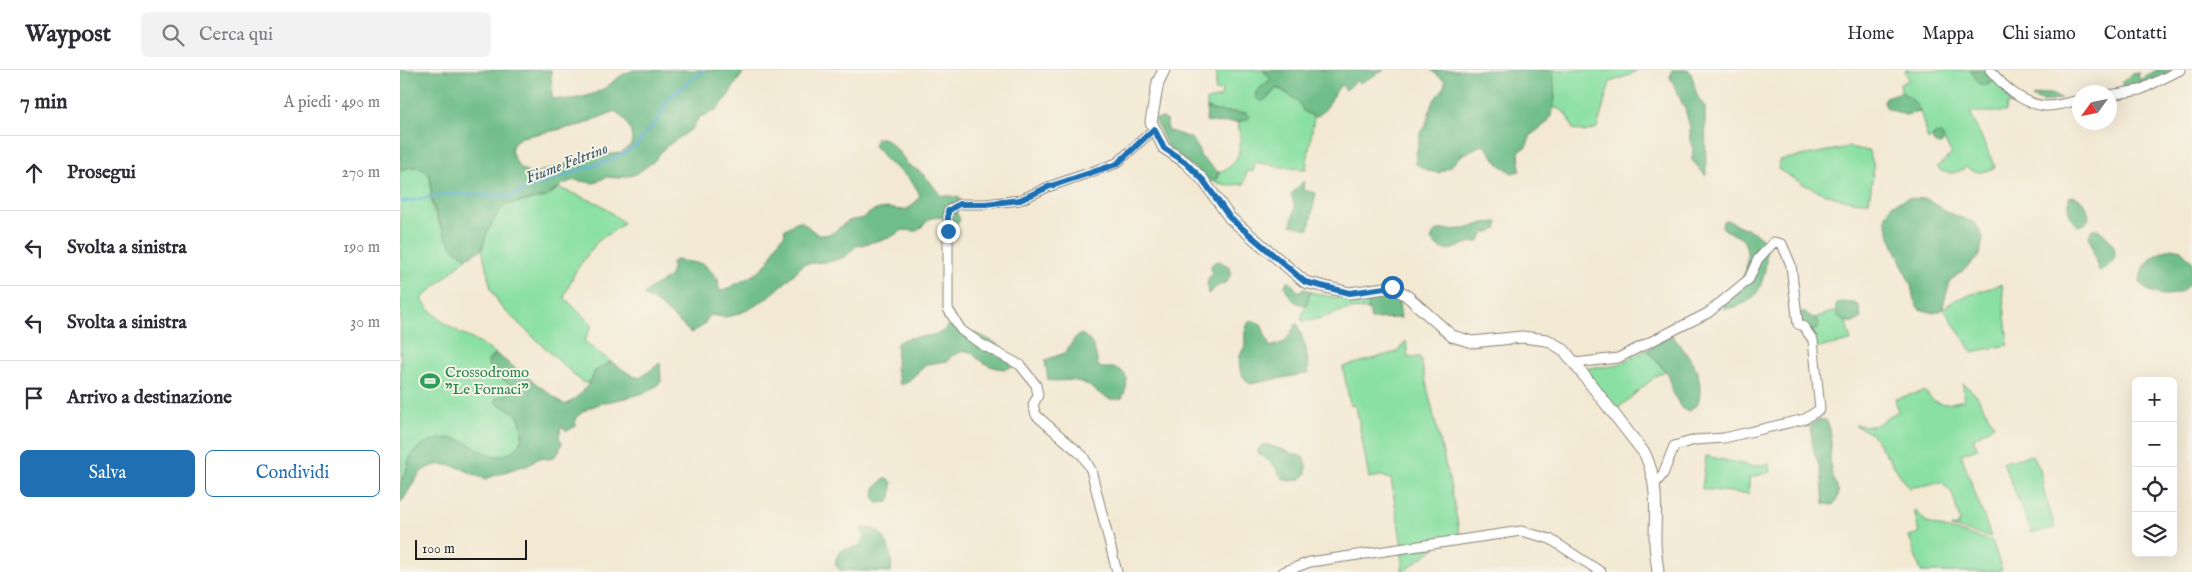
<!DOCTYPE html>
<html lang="it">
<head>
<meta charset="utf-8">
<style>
	body { margin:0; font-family:"IM FELL English",serif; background:#f2f2f3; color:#2b2b33 }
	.controls { position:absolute; right:15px; bottom:15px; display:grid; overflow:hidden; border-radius:8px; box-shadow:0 5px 20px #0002 }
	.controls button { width:45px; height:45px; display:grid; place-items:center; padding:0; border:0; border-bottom:1px solid #e1e1e2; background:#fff; color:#2b2b33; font:25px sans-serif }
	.compass { position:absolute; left:1672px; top:15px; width:45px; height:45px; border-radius:50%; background:#fff; box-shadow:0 5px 20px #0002; rotate:237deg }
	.scale { position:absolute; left:15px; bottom:12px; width:112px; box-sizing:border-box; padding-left:5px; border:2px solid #1c1c1c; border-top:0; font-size:14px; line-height:18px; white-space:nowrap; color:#1c1c1c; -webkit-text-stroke:4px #f7f3e8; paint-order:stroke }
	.stop { position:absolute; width:15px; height:15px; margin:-11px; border:4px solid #1f6fb2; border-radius:50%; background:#fff }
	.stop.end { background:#1f6fb2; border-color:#fff; box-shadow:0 1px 5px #0008 }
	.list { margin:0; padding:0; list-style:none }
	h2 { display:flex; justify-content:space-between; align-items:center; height:65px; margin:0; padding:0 20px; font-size:21px }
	h2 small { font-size:16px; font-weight:400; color:#7c7c81 }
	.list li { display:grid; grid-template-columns:32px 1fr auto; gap:15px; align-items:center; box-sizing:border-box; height:75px; padding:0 20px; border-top:1px solid #e1e1e2 }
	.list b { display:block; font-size:19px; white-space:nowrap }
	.list em { font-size:16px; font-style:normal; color:#7c7c81 }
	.actions { display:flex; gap:10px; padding:15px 20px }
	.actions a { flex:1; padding:11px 0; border:1px solid #1f6fb2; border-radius:8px; text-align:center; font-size:18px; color:#1f6fb2 }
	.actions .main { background:#1f6fb2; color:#fff }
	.icon { flex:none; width:28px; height:28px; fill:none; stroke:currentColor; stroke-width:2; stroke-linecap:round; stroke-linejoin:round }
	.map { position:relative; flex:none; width:1792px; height:502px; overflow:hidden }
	header { display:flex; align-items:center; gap:30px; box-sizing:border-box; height:70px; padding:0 25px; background:#fff; border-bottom:1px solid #e1e1e2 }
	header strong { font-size:24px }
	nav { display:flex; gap:28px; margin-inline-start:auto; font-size:18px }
	.search { width:350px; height:45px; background:#f2f2f3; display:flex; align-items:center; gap:12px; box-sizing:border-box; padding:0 18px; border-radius:8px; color:#7c7c81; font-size:19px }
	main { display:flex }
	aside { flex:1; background:#fff }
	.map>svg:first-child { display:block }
	.green { fill:#8ae0a3; stroke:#537e60 }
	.forest { fill:#6fbe89; stroke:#466d52; fill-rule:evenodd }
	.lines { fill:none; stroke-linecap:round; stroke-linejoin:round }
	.stream { stroke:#5eafd8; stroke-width:2.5 }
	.minor-casing { stroke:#888278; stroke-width:11 }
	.tertiary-casing { stroke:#888278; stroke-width:13 }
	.minor { stroke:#fff; stroke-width:9 }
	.tertiary { stroke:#fff; stroke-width:11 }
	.route { stroke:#1f6fb2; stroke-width:6 }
	.labels { text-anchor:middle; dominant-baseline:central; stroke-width:4; stroke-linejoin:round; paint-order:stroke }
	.leisure-label { font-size:15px; fill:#27864d; stroke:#f7f3e8; text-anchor:start }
	.water-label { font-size:16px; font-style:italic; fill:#365767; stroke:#f7f3e8 }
</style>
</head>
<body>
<header>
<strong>Waypost</strong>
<div class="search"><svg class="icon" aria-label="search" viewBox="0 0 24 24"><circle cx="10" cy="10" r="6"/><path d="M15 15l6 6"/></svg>Cerca qui</div>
<nav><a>Home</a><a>Mappa</a><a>Chi siamo</a><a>Contatti</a></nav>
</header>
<main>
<aside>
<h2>7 min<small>A piedi · 490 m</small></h2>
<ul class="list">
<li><svg class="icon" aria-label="ahead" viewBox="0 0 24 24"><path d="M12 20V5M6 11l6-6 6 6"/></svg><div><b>Prosegui</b></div><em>270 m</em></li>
<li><svg class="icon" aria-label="left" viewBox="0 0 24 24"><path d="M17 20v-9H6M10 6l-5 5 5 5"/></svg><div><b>Svolta a sinistra</b></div><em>190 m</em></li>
<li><svg class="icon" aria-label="left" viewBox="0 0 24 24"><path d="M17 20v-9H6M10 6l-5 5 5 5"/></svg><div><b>Svolta a sinistra</b></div><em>30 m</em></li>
<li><svg class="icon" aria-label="arrive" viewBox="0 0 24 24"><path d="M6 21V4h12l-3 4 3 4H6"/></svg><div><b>Arrivo a destinazione</b></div></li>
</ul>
<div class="actions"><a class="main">Salva</a><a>Condividi</a></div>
</aside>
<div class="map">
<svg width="1792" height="502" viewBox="0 0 1792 502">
	<rect width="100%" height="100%" fill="#f7f3e8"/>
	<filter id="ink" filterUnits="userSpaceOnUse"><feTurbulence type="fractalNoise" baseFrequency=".02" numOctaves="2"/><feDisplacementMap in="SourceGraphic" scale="10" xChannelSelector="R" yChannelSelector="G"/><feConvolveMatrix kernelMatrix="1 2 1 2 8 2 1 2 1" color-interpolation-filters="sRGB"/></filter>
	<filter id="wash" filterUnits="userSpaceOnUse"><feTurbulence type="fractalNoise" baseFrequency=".0096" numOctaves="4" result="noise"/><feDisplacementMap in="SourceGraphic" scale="20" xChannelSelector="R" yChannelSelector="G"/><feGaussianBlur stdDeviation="1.12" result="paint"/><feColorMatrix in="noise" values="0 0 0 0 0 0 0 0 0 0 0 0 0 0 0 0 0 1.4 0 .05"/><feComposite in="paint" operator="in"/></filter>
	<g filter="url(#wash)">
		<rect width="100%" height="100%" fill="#f3e9d3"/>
		<g class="green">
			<path d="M817 0H863L871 9 856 22 868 28 877 18C887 22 901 31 904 41L914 47 906 99 888 98 855 92 853 102 847 100 844 114 829 115 814 112 819 105 818 102C843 96 842 72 838 52L843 51 846 43 816 41 807 38V30L821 27 822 20 815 21Z"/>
			<path d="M1153 0H1237L1230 5 1210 12 1197 58 1185 62 1173 59C1168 49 1166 38 1154 38Z"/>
			<path d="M1505 0H1571L1579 14 1588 15 1595 10 1610 26 1635 38 1607 34 1606 42H1570L1595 97C1584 103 1577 104 1566 97 1557 104 1545 106 1537 97L1552 84 1540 63 1534 65 1528 70C1522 50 1522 32 1501 22L1500 14 1509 10Z"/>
			<path d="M1449 77 1469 81 1474 97 1469 132C1437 133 1404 116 1378 99L1380 90Z"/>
			<path d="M12 96 20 97 30 106C32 116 30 125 32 134 36 152 51 178 67 188L21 229C45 261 67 263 96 284L91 287 92 303 108 312 112 318 107 325 96 328C103 333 112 339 117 345 129 362 119 389 96 386 84 384 71 376 60 370L9 390 5 405 1 409 0 101Z"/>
			<polygon points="159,118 200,134 224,153 197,172 175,202 164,227 192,255 184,271 211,292 195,301 190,312 183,313 101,237 91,219 82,179 87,162 99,140 109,134 146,127"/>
			<polygon points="1602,214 1608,275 1572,282 1543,238 1557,229"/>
			<path d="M910 222 937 228 971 224 969 229 968 240C946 233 924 252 902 251 902 239 908 234 910 222Z"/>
			<polygon points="1435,241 1446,253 1451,271 1416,278 1411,262 1417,250 1414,248"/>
			<polygon points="1006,271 1008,288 1020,287 1053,427 1060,467 1002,476 991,409 981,406 969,408 956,336 950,335 943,297 997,282"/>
			<polygon points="1247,280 1265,301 1257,305 1215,341 1185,298 1215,296"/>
			<path d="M1563 313 1577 326 1594 355 1573 369 1578 378 1561 384 1591 467 1551 457 1557 456 1560 450 1552 423 1542 412 1509 418 1472 364 1455 355 1475 356 1498 341 1495 329 1525 321C1537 339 1546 334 1564 330Z"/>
			<polygon points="1632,385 1640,399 1644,422 1655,458 1632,463 1603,392"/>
			<polygon points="1306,386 1351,396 1369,394 1370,402 1349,408 1349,424 1302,419"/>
			<polygon points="1514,439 1527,453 1592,471 1602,500 1583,502 1521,502 1509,466 1519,463"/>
			<polygon points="1036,477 1003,502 1002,502 1002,482"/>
		</g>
		<g class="forest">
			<path d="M0 0H151L152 28C168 32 190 27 205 18 216 10 219 5 234 0H346C333 13 329 31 314 41 310 44 304 45 299 47L292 59 264 78 254 91 236 104 219 108 206 107 194 113 174 110 163 114 146 127 109 134 99 141 87 162 82 179 67 188 52 177 44 164 32 132 30 106C18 95 16 95 0 101ZM215 41C225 48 235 62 231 75L221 83 195 86 132 104C121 102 113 90 111 79L115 71 122 67 181 55Z"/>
			<path d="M863 0H984L960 13 956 11 946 20 941 15C931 26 928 42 915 47L903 41C901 32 887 22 877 18 870 23 863 39 855 26L856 22 871 9Z"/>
			<path d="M1031 0H1153L1155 29 1152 43 1148 52 1131 65 1126 77 1119 81 1120 101 1112 103 1099 94 1085 76 1081 75 1060 86 1051 96 1039 103 1028 101 1016 94C1014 83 1020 74 1020 63 1027 56 1028 46 1031 36 1034 26 1045 22 1045 11Z"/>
			<path d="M1272 0H1289C1297 14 1292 25 1305 36L1306 106 1292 90 1293 78 1290 71V57L1285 39 1270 7Z"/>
			<polygon points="1571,0 1588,0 1595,10 1584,16 1579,14"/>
			<polygon points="1757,0 1775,0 1745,14 1723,18 1722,12 1732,4 1738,3 1739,10"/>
			<path d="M1501 22C1511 27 1516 31 1520 42L1505 45 1487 38 1484 33 1485 27Z"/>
			<path d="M1642 24H1651L1661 29C1650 32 1642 33 1632 27Z"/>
			<path d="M807 38 816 41 846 43 849 46 848 49C838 53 815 54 806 51Z"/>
			<polygon points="764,48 767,51 767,60 791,68 797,76 801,87 818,102 816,110 814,112 807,109 767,76 755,49"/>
			<circle cx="1538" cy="69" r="5.5"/>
			<path d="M476 68C477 68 484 68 485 69 490 71 506 90 508 95 525 103 529 110 540 125L559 127 560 132 555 139 560 150 554 158 542 147 530 148 522 157 516 161 503 160 489 168 456 176 445 187 432 191 403 194C385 215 341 256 312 245L308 247 304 255 291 263 260 235 244 225C253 211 275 213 272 193L275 190 304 194 318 209 319 220 323 221C337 213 356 206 366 194 373 186 374 174 385 164L384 160 396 152 401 151 418 165C438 165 434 159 449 151 453 149 459 150 463 148 468 145 471 141 476 140 499 133 503 151 520 126 516 112 499 100 488 92 483 88 481 81 475 77L474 75Z"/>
			<polygon points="904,111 903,120 916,123 909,159 891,155 895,137 891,124"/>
			<path d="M1670 126C1683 127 1688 136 1689 148L1685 154 1677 156C1669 147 1666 137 1670 126Z"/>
			<polygon points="1507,128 1527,129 1547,142 1575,153 1583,167 1580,184 1571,194 1550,211 1542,240 1534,243 1519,239 1514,230 1511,215 1491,169 1485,148 1492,135"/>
			<path d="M1327 150C1337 156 1354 160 1362 168 1371 179 1364 214 1356 224 1348 234 1336 237 1324 239L1323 225C1328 218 1336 216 1341 210 1348 201 1350 177 1342 169 1335 164 1328 163 1322 157L1323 151Z"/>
			<path d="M1098 152 1096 160 1084 163 1078 172C1059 171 1048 191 1031 170L1033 164 1039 160 1065 159 1084 153Z"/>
			<path d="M1692 159H1698C1716 173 1724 188 1700 202 1697 198 1691 173 1689 166Z"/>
			<path d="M1771 178 1781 180 1792 191V211C1788 215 1785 219 1780 222 1767 228 1745 225 1740 211 1742 193 1755 184 1771 178Z"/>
			<path d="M819 191 830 197 831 203 827 212 816 217 808 224C807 215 806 210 812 204L811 196 814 192Z"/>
			<path d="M887 211 891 213 898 222 904 218 912 223H910L906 235C894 234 889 228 885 216Z"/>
			<path d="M992 221 998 224 1001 248 971 249C969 240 966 232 971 224Z"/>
			<path d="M1442 232 1454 233 1459 236 1461 248C1449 260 1431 246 1437 233Z"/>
			<polygon points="1403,242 1417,250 1419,254 1418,258 1411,262 1402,254 1400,243"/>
			<path d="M851 250 861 254 870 277 885 272 897 253 906 279 909 303 850 314C840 306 837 295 841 283 842 281 844 278 845 276 845 266 843 258 851 250Z"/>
			<path d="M549 255C576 262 597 269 616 292L615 295C602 305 580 293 571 282L564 281 551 286 548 291 527 294 506 313 500 315 496 299 497 273C512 262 538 272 549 255Z"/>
			<path d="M681 264C694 270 696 283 698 296 703 299 704 298 710 298 730 298 729 316 722 328 706 333 700 322 687 315 670 306 664 313 648 310L645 290 665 283 675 268Z"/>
			<path d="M1271 264C1289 287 1306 302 1298 334L1289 341 1283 339 1278 332 1271 319 1269 305 1247 280Z"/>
			<path d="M96 284 165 335C179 327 190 316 195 301L211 292 233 306 240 308 260 293 261 312C237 335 196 324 175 349L176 356 167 361 161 356 159 368 162 372 159 382 155 386 149 389 139 388 127 396 119 397 85 409C66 402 45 386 24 400 16 406 9 421 3 430L0 432C0 426 0 418 0 412 1 409 4 406 6 403 8 398 7 392 10 388 19 371 42 365 60 370 72 374 82 384 95 386 103 387 111 383 116 378 127 368 123 345 109 339 104 336 100 337 96 333V328L107 325 111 318C105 306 88 306 88 291Z"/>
			<path d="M1418 350H1426C1436 367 1428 381 1431 399 1433 413 1445 422 1433 435L1424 434 1421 401 1414 382 1410 356Z"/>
			<polygon points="862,375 868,375 903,387 906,395 906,404 901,409 890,411 882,408 874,395 858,383 859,378"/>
			<polygon points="484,409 489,409 492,413 491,427 488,432 477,433 474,428 475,418"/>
			<path d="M467 458C487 459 493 485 491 502L440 500 435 494C439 475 444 482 459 476L465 468 462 459Z"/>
		</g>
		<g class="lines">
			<polyline class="stream" points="0,132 50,124 111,126 129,118 213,89 235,77 261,46 267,29 304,0"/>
		</g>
	</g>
	<g filter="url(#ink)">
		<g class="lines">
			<defs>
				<g id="minor">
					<path d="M1590 0C1604 17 1621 33 1645 36 1655 37 1669 32 1680 30"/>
					<polyline points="1710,25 1740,20 1780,0"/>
					<polyline points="1175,293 1218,288 1308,243 1349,209 1358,189 1374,172 1382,174 1391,195 1398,254 1403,256 1413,270 1420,339 1405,349 1324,368 1295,370 1274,376 1263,404 1255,414"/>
					<polyline points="717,502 691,400 683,386 636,345 633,335 638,325 636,315 620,295 581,274 561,260 548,239 548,141 559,134 585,134 620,130 648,117 717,93 754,59"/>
					<polyline points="883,502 910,492 1121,461 1150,469 1201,502"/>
				</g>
				<path id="tertiary" d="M764 0 758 12 751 52 764 78 785 92 803 110 830 148 905 212 950 223 992 217 1006 225 1052 266 1072 272 1122 267 1147 270 1164 280 1245 384C1259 416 1255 438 1255 471 1255 481 1257 492 1258 502"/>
			</defs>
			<use href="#minor" class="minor-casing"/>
			<use href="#tertiary" class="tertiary-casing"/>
			<use href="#minor" class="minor"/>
			<use href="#tertiary" class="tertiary"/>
		</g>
	</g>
	<g class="lines" filter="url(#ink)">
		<polyline class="route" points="548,161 548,141 559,134 585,134 620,130 648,117 717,94 754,59 764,78 785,92 803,110 830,148 905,212 950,223 992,217"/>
	</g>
	<defs>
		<symbol id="stadium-bare" viewBox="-9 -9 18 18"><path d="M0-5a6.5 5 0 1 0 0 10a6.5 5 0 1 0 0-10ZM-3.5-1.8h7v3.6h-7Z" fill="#2e9e5b" stroke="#f7f3e8" stroke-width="2.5" paint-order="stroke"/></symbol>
	</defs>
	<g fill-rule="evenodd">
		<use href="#stadium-bare" x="16" y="297" width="28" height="28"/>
	</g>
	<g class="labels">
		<g class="leisure-label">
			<text x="45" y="302">Crossodromo<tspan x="45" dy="17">"Le Fornaci"</tspan></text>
		</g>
		<g class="water-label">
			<text transform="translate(167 94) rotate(-21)">Fiume Feltrino</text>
		</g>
	</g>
</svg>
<div class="controls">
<button>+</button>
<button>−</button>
<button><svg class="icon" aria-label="locate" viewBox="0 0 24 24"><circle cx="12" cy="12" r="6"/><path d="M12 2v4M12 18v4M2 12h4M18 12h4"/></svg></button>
<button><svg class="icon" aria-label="layers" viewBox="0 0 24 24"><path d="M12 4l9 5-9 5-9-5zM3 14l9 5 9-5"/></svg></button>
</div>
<svg class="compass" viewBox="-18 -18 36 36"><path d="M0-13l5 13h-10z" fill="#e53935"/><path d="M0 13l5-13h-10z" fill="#7c7c81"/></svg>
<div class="scale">100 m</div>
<div class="stop" style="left:992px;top:217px"></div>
<div class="stop end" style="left:548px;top:161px"></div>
</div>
</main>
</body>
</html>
